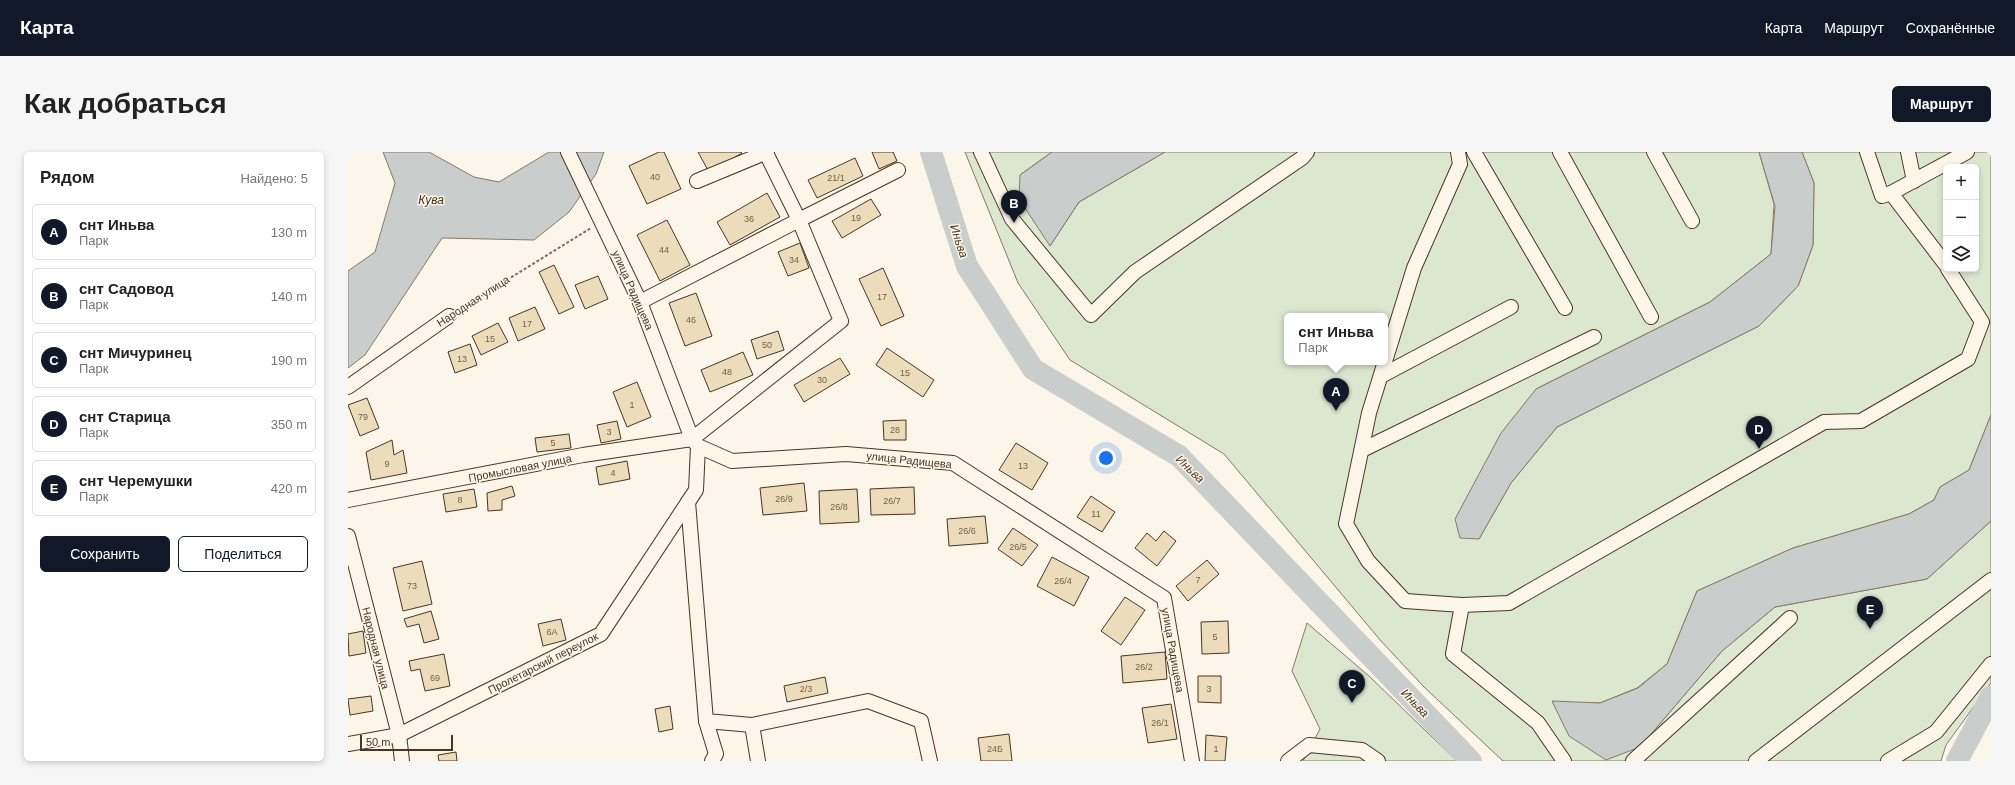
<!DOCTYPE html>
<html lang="ru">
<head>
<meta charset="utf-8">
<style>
	body { margin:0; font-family:Helvetica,sans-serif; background:#f6f6f6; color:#222 }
	.controls { position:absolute; right:12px; top:12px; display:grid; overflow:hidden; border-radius:6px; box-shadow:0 2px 6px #0003 }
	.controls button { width:36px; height:36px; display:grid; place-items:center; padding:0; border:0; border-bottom:1px solid #e0e0e0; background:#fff; color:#222; font:20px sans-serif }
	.scale { position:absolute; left:12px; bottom:10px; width:93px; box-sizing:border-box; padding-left:4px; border:2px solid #4a3520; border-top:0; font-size:11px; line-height:14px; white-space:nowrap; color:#4a3520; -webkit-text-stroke:3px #fbf6e9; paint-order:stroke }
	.you { position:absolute; left:758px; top:306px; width:14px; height:14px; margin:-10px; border:3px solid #fff; border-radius:50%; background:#1a73e8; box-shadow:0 0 0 6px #1a73e833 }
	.badge { display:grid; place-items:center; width:26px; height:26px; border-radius:50%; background:#111827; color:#fff; font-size:13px; font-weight:700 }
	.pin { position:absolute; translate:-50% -33px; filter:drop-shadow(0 1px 2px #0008) }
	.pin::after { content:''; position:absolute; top:21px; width:14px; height:12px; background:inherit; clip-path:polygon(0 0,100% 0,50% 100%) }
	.popup { position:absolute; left:936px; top:161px; width:104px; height:52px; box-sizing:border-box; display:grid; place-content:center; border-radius:6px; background:#fff; filter:drop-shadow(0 1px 3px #0005); font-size:13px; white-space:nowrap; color:#767676 }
	.popup b { font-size:15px; color:#222 }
	.popup::after { content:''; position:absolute; left:50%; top:100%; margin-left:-8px; border:8px solid transparent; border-top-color:#fff }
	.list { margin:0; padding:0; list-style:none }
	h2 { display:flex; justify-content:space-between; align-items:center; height:52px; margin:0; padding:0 16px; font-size:17px }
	h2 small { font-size:13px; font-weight:400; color:#767676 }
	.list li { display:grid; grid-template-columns:26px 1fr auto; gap:12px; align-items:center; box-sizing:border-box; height:56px; margin:0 8px 8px; padding:0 8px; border:1px solid #e0e0e0; border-radius:6px }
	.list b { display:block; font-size:15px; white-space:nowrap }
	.list p { margin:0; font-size:13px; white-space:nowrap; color:#767676 }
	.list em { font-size:13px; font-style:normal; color:#767676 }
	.actions { display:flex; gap:8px; padding:12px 16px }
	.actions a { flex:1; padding:9px 0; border:1px solid #111827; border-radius:6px; text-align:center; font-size:14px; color:#111827 }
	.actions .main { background:#111827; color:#fff }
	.icon { flex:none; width:22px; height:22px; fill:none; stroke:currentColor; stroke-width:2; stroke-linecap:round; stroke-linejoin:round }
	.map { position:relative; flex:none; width:1643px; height:609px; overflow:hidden; border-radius:6px }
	header { display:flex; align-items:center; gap:24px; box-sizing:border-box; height:56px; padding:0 20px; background:#111827; color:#fff }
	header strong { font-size:19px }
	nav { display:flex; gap:22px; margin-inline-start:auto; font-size:14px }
	.intro { display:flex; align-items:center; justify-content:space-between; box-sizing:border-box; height:96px; padding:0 24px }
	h1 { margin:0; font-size:28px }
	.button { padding:10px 18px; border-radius:6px; background:#111827; color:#fff; font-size:14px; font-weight:700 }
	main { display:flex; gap:24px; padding:0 24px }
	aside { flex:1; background:#fff; border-radius:6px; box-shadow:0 2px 6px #0003 }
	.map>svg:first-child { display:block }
	.green { fill:#dce7d0; stroke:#887966; fill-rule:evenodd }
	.water { fill:#c9cecd; stroke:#887966 }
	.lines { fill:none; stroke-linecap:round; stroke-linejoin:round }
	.river { stroke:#c9cecd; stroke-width:22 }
	.building { fill:#ecdcbc; stroke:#4a3520 }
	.minor-casing { stroke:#4a3520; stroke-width:16 }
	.path { stroke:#7f6f5c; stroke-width:2; stroke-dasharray:3 2; stroke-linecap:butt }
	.minor { stroke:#fbf6e9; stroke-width:14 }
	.labels { text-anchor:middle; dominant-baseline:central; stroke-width:3; stroke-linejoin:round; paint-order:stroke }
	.number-label { font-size:9px; fill:#725f47 }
	.street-label { font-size:11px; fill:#4a3520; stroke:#fbf6e9 }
	.water-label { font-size:12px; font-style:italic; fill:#4a3520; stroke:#fbf6e9 }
</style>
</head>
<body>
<header>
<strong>Карта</strong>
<nav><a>Карта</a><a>Маршрут</a><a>Сохранённые</a></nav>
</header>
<div class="intro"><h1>Как добраться</h1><a class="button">Маршрут</a></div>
<main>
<aside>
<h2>Рядом<small>Найдено: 5</small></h2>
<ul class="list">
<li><span class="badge">A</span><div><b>снт Иньва</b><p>Парк</p></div><em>130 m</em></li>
<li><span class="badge">B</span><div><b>снт Садовод</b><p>Парк</p></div><em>140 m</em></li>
<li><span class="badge">C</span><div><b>снт Мичуринец</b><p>Парк</p></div><em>190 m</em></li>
<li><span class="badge">D</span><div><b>снт Старица</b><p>Парк</p></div><em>350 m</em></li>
<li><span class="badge">E</span><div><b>снт Черемушки</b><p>Парк</p></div><em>420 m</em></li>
</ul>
<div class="actions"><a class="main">Сохранить</a><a>Поделиться</a></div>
</aside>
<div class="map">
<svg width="1643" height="609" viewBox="0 0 1643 609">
	<rect width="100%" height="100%" fill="#fbf6e9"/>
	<g class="green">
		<path d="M617 0H704L672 23 702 94 731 50 817 0H1411L1426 52 1423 102 1362 150 1188 237 1131 387 1163 331 1209 275 1411 174 1450 134 1465 93 1466 31 1454 0H1643V263L1621 318 1592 335 1586 348 1561 362 1445 396 1349 439 1319 512 1289 536 1252 551 1204 550 1292 595 1374 499 1427 455 1579 427 1643 369V531L1598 593 1593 609H1155L1076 535 1033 489 876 302 722 208 670 131ZM1598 15H1628V117H1598ZM939 164H1037V210H939Z"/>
		<polygon points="959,471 1021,524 1109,609 955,609 972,577 944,519"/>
	</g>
	<g class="water">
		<polygon points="35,0 81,0 126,25 151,30 201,0 256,0 248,22 221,60 186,88 94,86 17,203 0,216 0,119 27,100 47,31"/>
		<polygon points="704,0 817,0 731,50 702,94 671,47 672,23"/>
		<polygon points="1411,0 1454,0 1466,31 1465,93 1450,134 1411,174 1209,275 1163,331 1131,387 1112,386 1107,367 1153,281 1188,237 1362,150 1423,102 1427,54"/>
		<polygon points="1643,263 1643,369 1579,427 1427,455 1374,499 1292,595 1258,608 1221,584 1204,549 1252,551 1290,536 1319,512 1349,439 1445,396 1561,362 1586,348 1592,335 1621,318"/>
	</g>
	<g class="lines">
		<g class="river">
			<polyline points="583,0 619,114 685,217 831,304 1123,609"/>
			<polyline points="1609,609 1643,545"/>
		</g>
	</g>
	<g class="building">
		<polygon points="311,0 316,0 333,37 299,52 281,14"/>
		<polygon points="350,0 393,0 394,1 361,20"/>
		<polygon points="524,0 545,0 549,9 531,17"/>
		<polygon points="507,6 515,24 469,46 460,28"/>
		<polygon points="419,41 432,65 382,93 369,70"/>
		<polygon points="523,47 533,63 494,86 484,69"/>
		<polygon points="319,68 342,113 312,129 289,83"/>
		<polygon points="452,91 461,116 440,124 430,100"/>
		<polygon points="206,113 226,155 211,162 191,120"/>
		<polygon points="535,116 556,164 533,174 511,127"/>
		<polygon points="250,124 260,147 237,157 227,133"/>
		<polygon points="348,141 364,184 337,194 321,151"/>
		<polygon points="187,155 197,177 170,189 161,166"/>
		<polygon points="150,171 160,190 133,203 124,184"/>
		<polygon points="430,179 436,198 409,207 403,188"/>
		<polygon points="122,192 129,213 107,221 100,200"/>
		<polygon points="539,196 586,228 575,245 528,213"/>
		<polygon points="395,200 405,223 362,240 353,218"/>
		<polygon points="492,206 502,222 456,250 446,233"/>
		<polygon points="289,230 303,265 279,275 265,240"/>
		<polygon points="19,246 31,276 12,284 0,253"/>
		<polygon points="558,268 558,288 536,288 535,269"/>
		<polygon points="269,269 273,287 253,291 249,273"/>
		<polygon points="221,282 223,296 189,300 187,286"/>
		<polygon points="44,288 46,303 55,298 59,321 23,328 18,300"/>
		<polygon points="668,291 700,311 684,338 651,318"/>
		<polygon points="279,309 282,327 251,333 248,315"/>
		<polygon points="456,331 459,359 415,363 412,336"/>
		<polygon points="164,334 167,344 154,348 154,358 140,359 139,341"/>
		<polygon points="566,335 567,362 523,363 522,337"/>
		<polygon points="126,337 129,355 98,360 95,342"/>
		<polygon points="509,337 511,370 472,372 471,339"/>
		<polygon points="743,344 767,360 754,380 729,365"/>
		<polygon points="637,364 640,391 601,394 599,367"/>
		<polygon points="665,376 690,393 674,414 650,397"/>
		<polygon points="816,379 828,389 809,414 787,396 799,381 808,389"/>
		<polygon points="704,405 741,425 726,454 689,434"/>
		<polygon points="859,408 871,422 840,449 828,434"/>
		<polygon points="74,409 84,452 55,459 45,416"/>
		<polygon points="777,445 797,458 773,493 753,479"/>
		<polygon points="83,459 91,487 76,491 71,472 59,475 56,467"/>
		<polygon points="213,467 218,488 195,494 190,472"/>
		<polygon points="880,469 881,501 854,502 853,470"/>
		<polygon points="15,479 18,501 1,504 0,482"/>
		<polygon points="817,500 819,527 775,531 773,504"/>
		<polygon points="96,502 102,534 77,539 72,517 63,519 61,509"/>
		<polygon points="850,524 873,524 873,551 850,550"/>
		<polygon points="477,525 480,541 439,550 436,534"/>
		<polygon points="23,544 25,559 2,563 0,547"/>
		<polygon points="823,552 829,587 800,591 794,556"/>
		<polygon points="322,554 325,577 311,580 307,557"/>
		<polygon points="661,582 664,609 633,609 630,586"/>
		<polygon points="858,583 879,585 877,609 857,609"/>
		<polygon points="108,600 109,609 91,609 90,603"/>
	</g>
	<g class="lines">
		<defs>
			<g id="minor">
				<polyline points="220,0 292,150 344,287 350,294 384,309 498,302 605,311 816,446 844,609"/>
				<polyline points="633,0 664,67 743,163 787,120 954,6 959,0"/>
				<polyline points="1110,0 1112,12 1066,116 1021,261 998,372 1020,409 1057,449 1114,453 1161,451 1476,270 1513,269 1620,207 1634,170 1600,117"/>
				<polyline points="1126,0 1217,156"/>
				<polyline points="1212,0 1303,165"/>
				<polyline points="1306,0 1344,69"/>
				<polyline points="1519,0 1534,44 1543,41 1619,0"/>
				<polyline points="1560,0 1566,29"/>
				<polyline points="418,1 451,68 550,18"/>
				<polyline points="349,29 419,0"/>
				<polyline points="1543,41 1598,113"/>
				<polyline points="1033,224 1163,155"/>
				<polyline points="0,235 101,164"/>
				<polyline points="1014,298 1246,185"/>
				<polyline points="0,348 235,303 344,287 493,169 451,68 292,150"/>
				<polyline points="340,350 358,569 404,573 520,549 573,569 582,609"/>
				<polyline points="0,384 51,583 54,609"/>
				<polyline points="1114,453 1105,502 1190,571 1216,609"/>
				<polyline points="358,569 368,602 364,609"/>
				<polyline points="404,573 410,609"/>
				<polyline points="0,592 51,583 253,482 348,338 350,294"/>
				<polyline points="940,609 961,593 1014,598 1030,609"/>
				<polyline points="1285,609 1442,466"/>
				<polyline points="1408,609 1643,428"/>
				<polyline points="1540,609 1588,580 1643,512"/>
			</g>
		</defs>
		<use href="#minor" class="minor-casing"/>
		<polyline class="path" points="112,157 243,76"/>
		<use href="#minor" class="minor"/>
	</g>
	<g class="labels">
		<g class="number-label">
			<text x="307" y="25">40</text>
			<text x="488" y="26">21/1</text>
			<text x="508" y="66">19</text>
			<text x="401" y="67">36</text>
			<text x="316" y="98">44</text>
			<text x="446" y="108">34</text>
			<text x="534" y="145">17</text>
			<text x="343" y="168">46</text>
			<text x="179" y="172">17</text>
			<text x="142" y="187">15</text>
			<text x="419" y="193">50</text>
			<text x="114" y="207">13</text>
			<text x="379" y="220">48</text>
			<text x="557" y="221">15</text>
			<text x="474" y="228">30</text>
			<text x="284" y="253">1</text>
			<text x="15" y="265">79</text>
			<text x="547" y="278">28</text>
			<text x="261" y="280">3</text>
			<text x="205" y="291">5</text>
			<text x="39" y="312">9</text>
			<text x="675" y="314">13</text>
			<text x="265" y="321">4</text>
			<text x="436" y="347">26/9</text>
			<text x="112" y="348">8</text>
			<text x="544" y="349">26/7</text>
			<text x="491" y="355">26/8</text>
			<text x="748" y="362">11</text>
			<text x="619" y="379">26/6</text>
			<text x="670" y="395">26/5</text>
			<text x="850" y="428">7</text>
			<text x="715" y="429">26/4</text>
			<text x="64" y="434">73</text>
			<text x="204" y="480">6А</text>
			<text x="867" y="485">5</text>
			<text x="796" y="515">26/2</text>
			<text x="87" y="526">69</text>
			<text x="458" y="537">2/3</text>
			<text x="861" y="537">3</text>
			<text x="812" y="571">26/1</text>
			<text x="647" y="597">24Б</text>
			<text x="868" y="597">1</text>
		</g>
		<g class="street-label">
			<text transform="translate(285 138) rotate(66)">улица Радищева</text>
			<text transform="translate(125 149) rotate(-33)">Народная улица</text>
			<text transform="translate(561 308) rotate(6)">улица Радищева</text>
			<text transform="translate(172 316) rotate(-11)">Промысловая улица</text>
			<text transform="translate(28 496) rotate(76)">Народная улица</text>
			<text transform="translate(825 498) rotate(80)">улица Радищева</text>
			<text transform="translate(195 511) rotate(-27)">Пролетарский переулок</text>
		</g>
		<g class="water-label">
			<text x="83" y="48">Кува</text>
			<text transform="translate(611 89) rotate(72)">Иньва</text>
			<text transform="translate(842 317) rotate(44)">Иньва</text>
			<text transform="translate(1067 551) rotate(46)">Иньва</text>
		</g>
	</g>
</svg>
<div class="controls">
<button>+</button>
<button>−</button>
<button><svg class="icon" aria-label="layers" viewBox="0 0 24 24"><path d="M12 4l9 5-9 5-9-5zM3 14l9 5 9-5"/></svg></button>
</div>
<div class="scale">50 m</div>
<div class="you"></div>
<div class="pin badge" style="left:988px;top:259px">A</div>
<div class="popup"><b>снт Иньва</b>Парк</div>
<div class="pin badge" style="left:666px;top:71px">B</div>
<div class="pin badge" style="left:1004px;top:551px">C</div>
<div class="pin badge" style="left:1411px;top:297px">D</div>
<div class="pin badge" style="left:1522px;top:477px">E</div>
</div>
</main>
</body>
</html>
